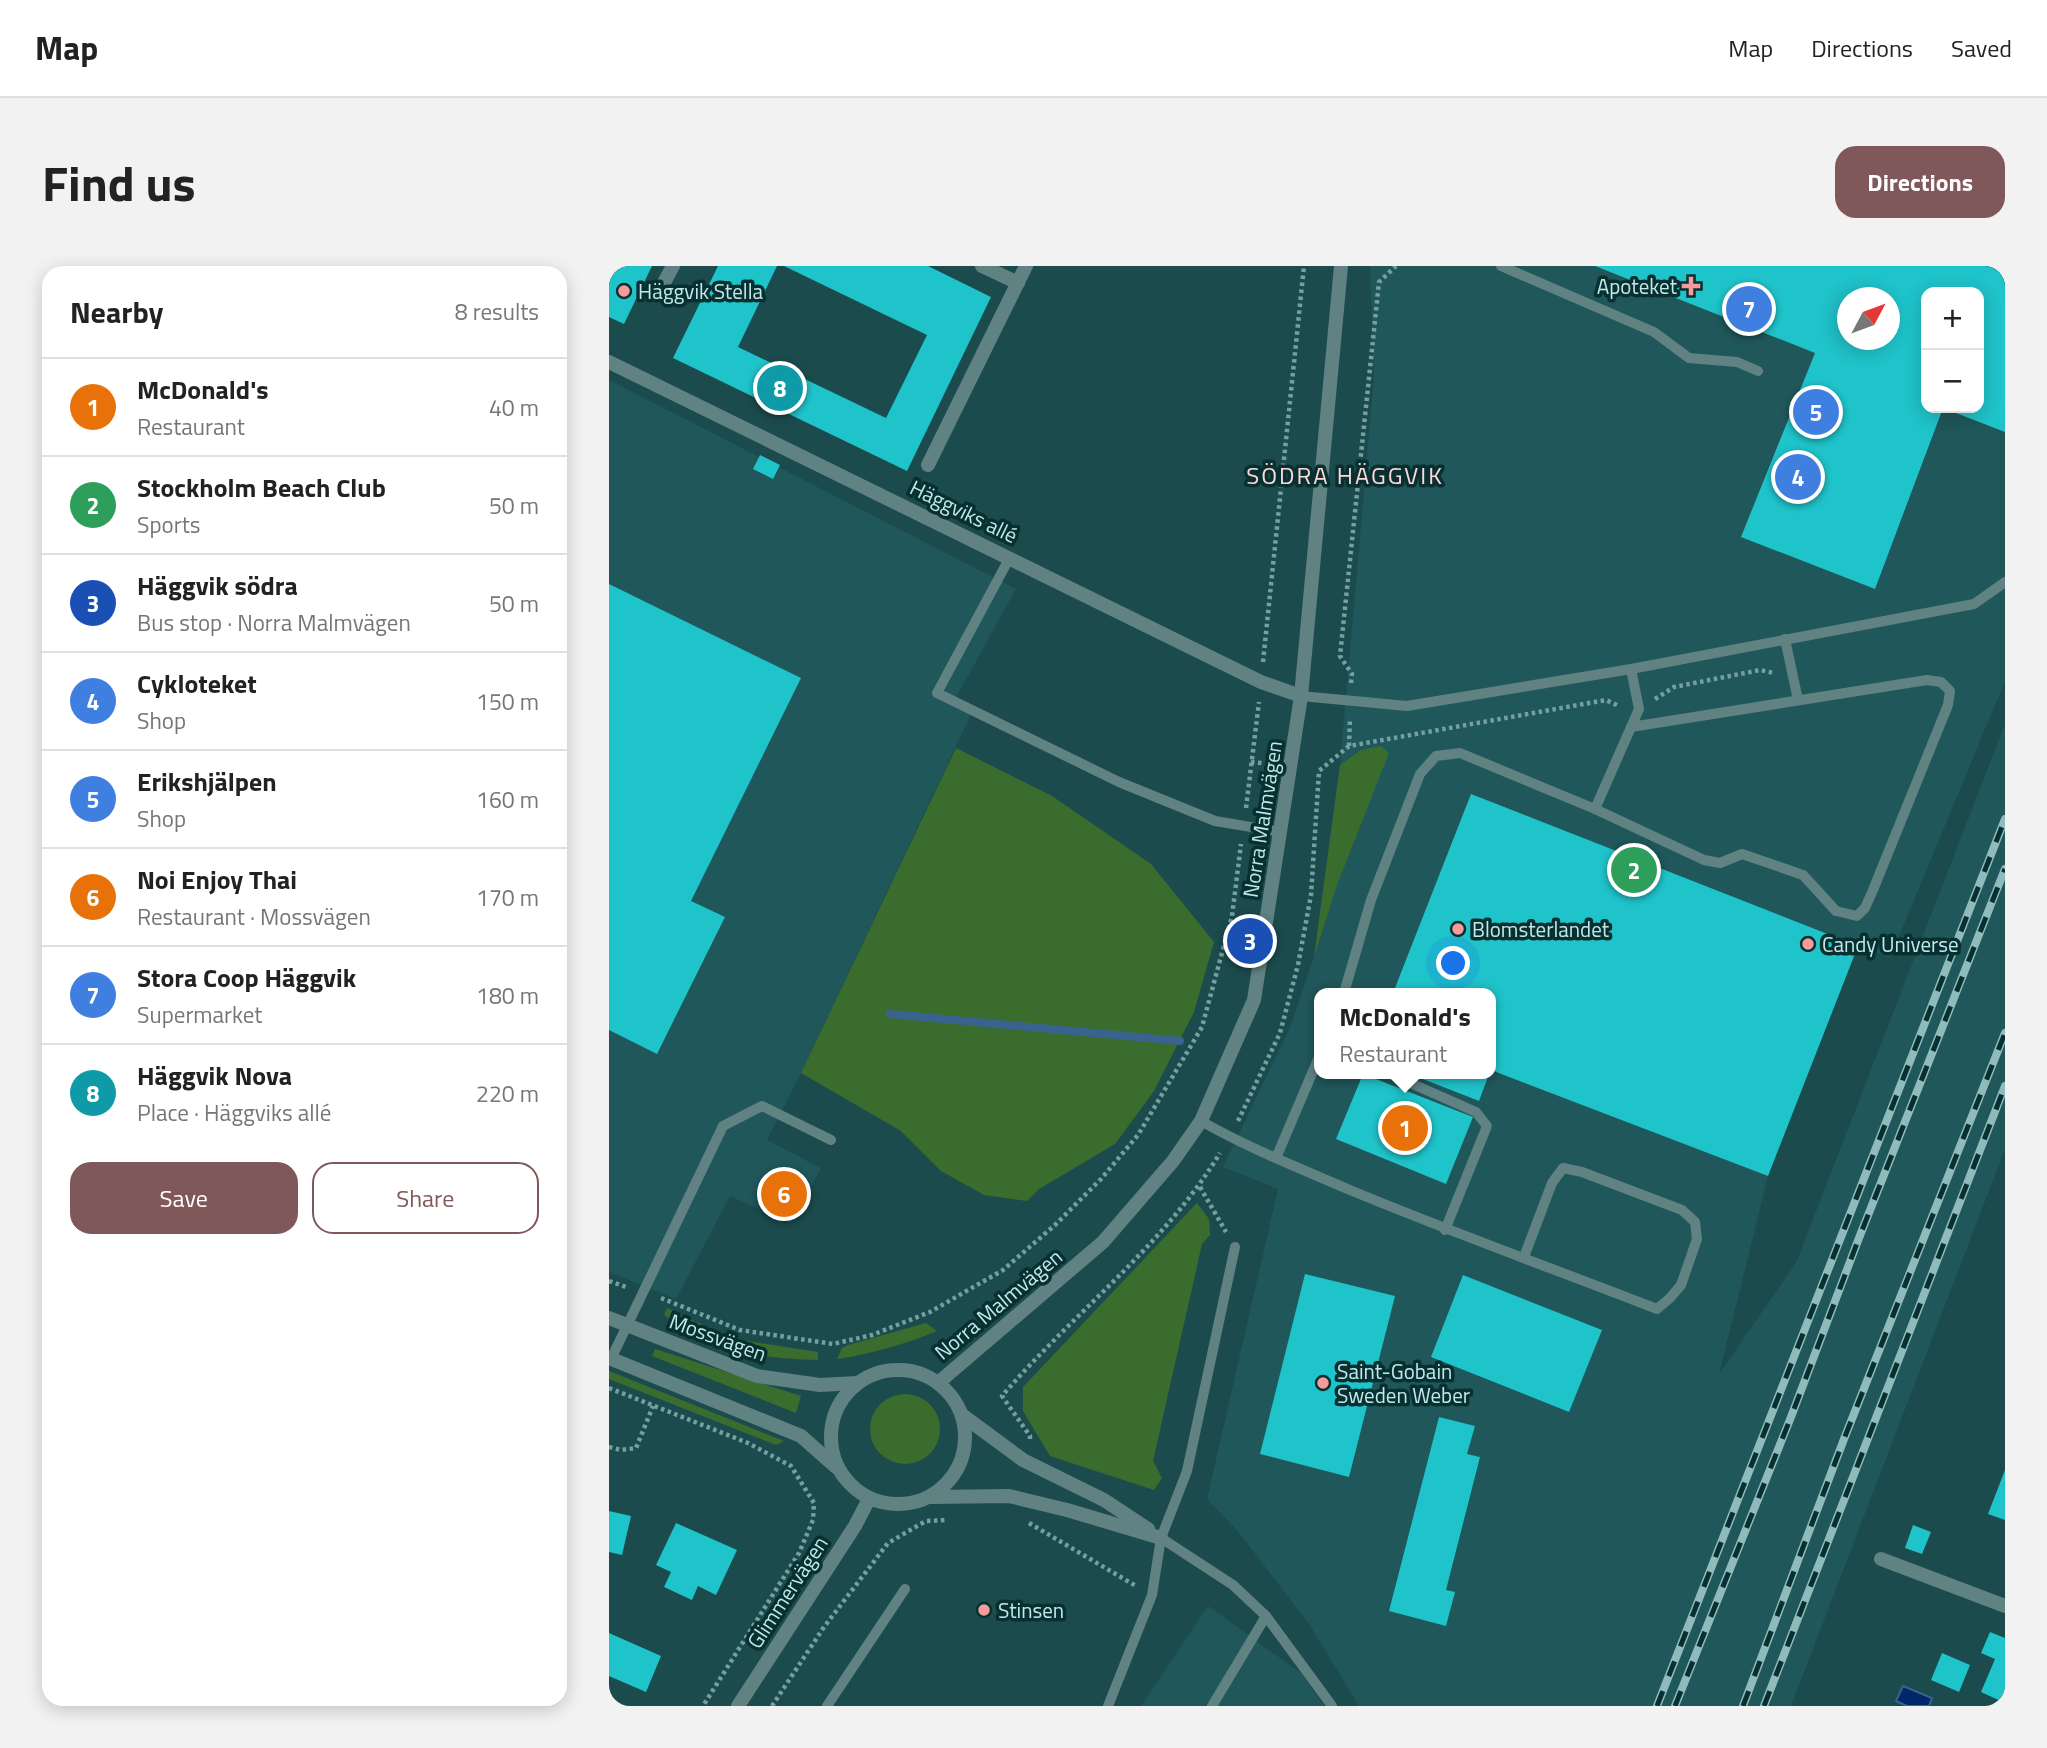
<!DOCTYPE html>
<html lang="en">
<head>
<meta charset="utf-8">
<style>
	body { margin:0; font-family:"Titillium Web",sans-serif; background:#f2f2f2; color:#222 }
	.controls { position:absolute; right:21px; top:21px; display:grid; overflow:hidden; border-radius:14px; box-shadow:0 4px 18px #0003 }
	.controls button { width:63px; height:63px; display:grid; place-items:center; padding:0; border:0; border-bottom:2px solid #e0e0e0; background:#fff; color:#222; font:35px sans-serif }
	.compass { position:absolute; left:1228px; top:21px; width:63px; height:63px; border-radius:50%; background:#fff; box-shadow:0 4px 18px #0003; rotate:49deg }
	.you { position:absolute; left:845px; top:698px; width:24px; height:24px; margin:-18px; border:5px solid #fff; border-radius:50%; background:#1a73e8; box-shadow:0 0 0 10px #1a73e833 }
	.badge { display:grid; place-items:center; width:46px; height:46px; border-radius:50%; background:#815859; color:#fff; font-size:23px; font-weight:700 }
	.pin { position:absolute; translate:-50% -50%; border:4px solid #fff; box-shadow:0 2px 7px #0006 }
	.popup { position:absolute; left:705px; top:722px; width:182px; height:91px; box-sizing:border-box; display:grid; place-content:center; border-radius:14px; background:#fff; filter:drop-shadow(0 2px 5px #0005); font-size:23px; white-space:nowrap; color:#767676 }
	.popup b { font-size:26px; color:#222 }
	.popup::after { content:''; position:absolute; left:50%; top:100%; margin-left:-14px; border:14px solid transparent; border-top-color:#fff }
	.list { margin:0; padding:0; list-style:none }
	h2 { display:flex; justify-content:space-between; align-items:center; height:91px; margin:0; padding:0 28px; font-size:30px }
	h2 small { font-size:23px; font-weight:400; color:#767676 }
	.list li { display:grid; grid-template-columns:46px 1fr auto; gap:21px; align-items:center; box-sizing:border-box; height:98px; padding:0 28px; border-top:2px solid #e0e0e0 }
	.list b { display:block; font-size:26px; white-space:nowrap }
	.list p { margin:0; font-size:23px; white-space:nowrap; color:#767676 }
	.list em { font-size:23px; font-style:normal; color:#767676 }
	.actions { display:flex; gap:14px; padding:21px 28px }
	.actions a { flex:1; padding:16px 0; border:2px solid #815859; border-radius:21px; text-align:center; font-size:24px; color:#815859 }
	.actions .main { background:#815859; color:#fff }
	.map { position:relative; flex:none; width:1396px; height:1440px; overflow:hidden; border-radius:21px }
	header { display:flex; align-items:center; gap:42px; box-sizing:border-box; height:98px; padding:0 35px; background:#fff; border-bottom:2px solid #e0e0e0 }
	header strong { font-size:33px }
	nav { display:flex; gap:38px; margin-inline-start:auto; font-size:24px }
	.intro { display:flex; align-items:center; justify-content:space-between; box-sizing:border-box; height:168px; padding:0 42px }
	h1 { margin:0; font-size:49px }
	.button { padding:18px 32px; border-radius:21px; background:#815859; color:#fff; font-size:24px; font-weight:700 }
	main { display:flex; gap:42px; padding:0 42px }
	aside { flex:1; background:#fff; border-radius:21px; box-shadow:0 4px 18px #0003 }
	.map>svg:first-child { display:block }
	.built { fill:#20575a; fill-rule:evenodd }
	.green { fill:#3a6d2d }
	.water { fill:#002868; stroke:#3a628f; stroke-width:2 }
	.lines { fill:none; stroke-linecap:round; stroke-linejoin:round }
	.stream { stroke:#3a628f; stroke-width:8 }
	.building { fill:#1fc3ca; fill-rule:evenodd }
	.path { stroke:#75a0a2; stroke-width:4.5; stroke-dasharray:3.5 3.5; stroke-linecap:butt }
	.lane { stroke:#608283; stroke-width:10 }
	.street { stroke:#608283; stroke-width:14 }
	.rail-casing { stroke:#90bbbd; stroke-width:8 }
	.rail { stroke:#083031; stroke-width:5; stroke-dasharray:16; stroke-linecap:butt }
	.poi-dot { fill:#f59b9c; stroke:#083031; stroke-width:2.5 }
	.labels { text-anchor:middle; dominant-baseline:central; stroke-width:7; stroke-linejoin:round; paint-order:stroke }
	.poi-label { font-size:21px; fill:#c1e9eb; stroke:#083031; text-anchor:start }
	.street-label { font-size:21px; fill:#c1e9eb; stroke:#083031 }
	.quarter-label { font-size:24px; letter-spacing:2px; fill:#fcd9d8; stroke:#083031 }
</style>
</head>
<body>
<header>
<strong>Map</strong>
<nav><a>Map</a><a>Directions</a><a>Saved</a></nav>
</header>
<div class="intro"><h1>Find us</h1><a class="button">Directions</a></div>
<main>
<aside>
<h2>Nearby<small>8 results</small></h2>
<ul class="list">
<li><span class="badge" style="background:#e8710a">1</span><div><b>McDonald's</b><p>Restaurant</p></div><em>40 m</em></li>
<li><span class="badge" style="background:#2e9e5b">2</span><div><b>Stockholm Beach Club</b><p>Sports</p></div><em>50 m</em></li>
<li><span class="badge" style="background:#1a4fb4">3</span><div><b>Häggvik södra</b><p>Bus stop · Norra Malmvägen</p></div><em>50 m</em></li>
<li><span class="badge" style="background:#3f7fe0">4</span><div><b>Cykloteket</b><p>Shop</p></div><em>150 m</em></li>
<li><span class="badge" style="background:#3f7fe0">5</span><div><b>Erikshjälpen</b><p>Shop</p></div><em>160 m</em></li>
<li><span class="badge" style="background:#e8710a">6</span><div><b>Noi Enjoy Thai</b><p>Restaurant · Mossvägen</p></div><em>170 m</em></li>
<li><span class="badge" style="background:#3f7fe0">7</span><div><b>Stora Coop Häggvik</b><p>Supermarket</p></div><em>180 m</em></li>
<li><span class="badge" style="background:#0f9aa8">8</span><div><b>Häggvik Nova</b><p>Place · Häggviks allé</p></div><em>220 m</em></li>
</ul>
<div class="actions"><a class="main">Save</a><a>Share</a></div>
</aside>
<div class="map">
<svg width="1396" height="1440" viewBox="0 0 1396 1440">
	<rect width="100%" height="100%" fill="#1c4b4d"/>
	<g class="built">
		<path d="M761 0H1396V415L1281 692 1249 680 1159 910 1110 1108 1187 997 1396 458V883L1182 1440H750L700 1358 627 1263 598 1233 669 923 614 901 681 761 705 691 731 499 765 111ZM1317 26H1370V142H1317ZM1238 32H1280V74H1238ZM710 727H882V808H710Z"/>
		<polygon points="0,114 407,323 345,435 364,444 192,807 158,874 212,902 182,957 121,930 67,1033 0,1006"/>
		<polygon points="599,1340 692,1407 715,1440 532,1440"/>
	</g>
	<g class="green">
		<polygon points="772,480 780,487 728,619 705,691 731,499 752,484"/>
		<polygon points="347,482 443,530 542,598 605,676 585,746 545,825 506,878 430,923 418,935 375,929 332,905 292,865 192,807"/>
		<polygon points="588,937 600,953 601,969 593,978 544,1195 553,1212 545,1224 441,1190 414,1145 414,1121"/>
		<path d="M58 1042 100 1062 138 1075 209 1086V1094C146 1092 108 1085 55 1049Z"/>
		<path d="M317 1057 328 1065C296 1078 263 1088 228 1093L233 1082 239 1079Z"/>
		<polygon points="46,1083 192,1130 187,1147 43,1090"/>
		<polygon points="0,1105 175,1175 167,1179 0,1113"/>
		<circle cx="296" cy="1163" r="35"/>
	</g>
	<polygon class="water" points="1294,1420 1323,1432 1320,1440 1298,1440 1287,1435"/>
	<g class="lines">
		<polyline class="stream" points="281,748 571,775"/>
	</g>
	<g class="building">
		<polygon points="0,0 43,0 15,58 0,51"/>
		<polygon points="109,0 168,0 129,81 277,152 318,69 175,0 319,0 382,31 298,205 64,92"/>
		<path d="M986 0H1396V166L1334 142 1266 323 1132 271 1206 87ZM1317 26H1370V142H1317ZM1238 32H1280V74H1238Z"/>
		<polygon points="151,189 171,199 164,213 144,203"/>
		<polygon points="0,318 192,412 82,635 116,651 48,788 0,764"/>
		<polygon points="862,528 1249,680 1159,910 882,804 882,727 784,727"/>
		<polygon points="754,808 864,851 837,918 727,873"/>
		<polygon points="801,808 880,808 870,835"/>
		<polygon points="171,910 192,920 180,945 159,935"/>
		<polygon points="696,1008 786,1030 740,1211 651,1188"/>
		<polygon points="854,1009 993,1064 960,1146 822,1091"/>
		<polygon points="830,1151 866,1160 858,1188 871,1191 837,1324 846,1326 837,1360 780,1345"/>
		<polygon points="1396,1204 1396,1254 1379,1248"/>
		<polygon points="0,1245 22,1250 13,1289 0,1286"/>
		<polygon points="67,1257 128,1284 107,1329 89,1320 83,1334 55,1321 62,1306 47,1299"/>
		<polygon points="1304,1259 1322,1266 1313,1288 1296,1282"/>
		<polygon points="1381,1366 1396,1372 1396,1437 1372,1426 1386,1393 1372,1387"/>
		<polygon points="0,1367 52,1390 37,1426 0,1410"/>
		<polygon points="1333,1387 1361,1399 1350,1426 1322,1414"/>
	</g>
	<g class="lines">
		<g class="path">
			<polyline points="654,396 695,0"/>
			<polyline points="742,417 743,408 731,390 770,16 787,0"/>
			<polyline points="1046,433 1065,421 1151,404 1165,407"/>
			<polyline points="740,480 741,453"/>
			<polyline points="642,496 661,498"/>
			<polyline points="637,542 650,436"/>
			<polyline points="629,855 671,767 689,699 702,629 710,505 740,480 997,434 1010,440"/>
			<polyline points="591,921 617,966"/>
			<polyline points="0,1015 17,1021"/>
			<polyline points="52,1032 131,1064 224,1078 263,1069 321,1046 394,1004 446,959 492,913 529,869 593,761 623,650 632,578"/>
			<polyline points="0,1122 139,1177 182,1200 205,1237 204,1254 190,1287 94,1440"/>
			<path d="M421 1173V1170L393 1130C464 1047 554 981 611 887"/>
			<polyline points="0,1181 12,1184 27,1182 44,1140"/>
			<polyline points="420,1257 527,1320"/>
			<polyline points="163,1440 215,1361 279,1277 317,1255 338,1254"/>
		</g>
		<g class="lane">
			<polyline points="892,0 1045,66 1080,92 1128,96 1149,105"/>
			<polyline points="401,291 328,427 510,516 606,555 672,566"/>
			<polyline points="1176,373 1189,434"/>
			<polyline points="692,430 798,440 1022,403 1365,338 1396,316"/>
			<polyline points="986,543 1095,594 1111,597 1133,588 1194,609 1227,645 1248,650 1256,642 1264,624 1339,439 1341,425 1332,416 1318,414 1022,461"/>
			<polyline points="735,727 762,634 811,508 827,490 851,487 986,543 1030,443 1022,403"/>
			<polyline points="781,808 867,846 878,860 836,964"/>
			<path d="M592 855C639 882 690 902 741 924 842 966 945 1003 1048 1043L1061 1032 1072 1019 1088 973 1086 956 1073 944 973 906 954 902 943 917 915 991"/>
			<polyline points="667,892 710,791"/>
			<polyline points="2,1093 114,860 153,840 222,874"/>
			<polyline points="552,1272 624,1319 657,1350 723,1440"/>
			<polyline points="218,1440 296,1323"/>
			<polyline points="499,1440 543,1329 552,1272 578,1205 626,981"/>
			<polyline points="603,1440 657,1350"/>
		</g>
		<g class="street">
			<polyline points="373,0 409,17"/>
			<polyline points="49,28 64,0"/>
			<polyline points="0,96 652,416 692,430"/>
			<polyline points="319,199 417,0"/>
			<polyline points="0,1052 148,1110 211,1119 248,1117"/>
			<polyline points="0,1092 192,1170 227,1201"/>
			<circle cx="289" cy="1171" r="67"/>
			<polyline points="329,1117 494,976 564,895 592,855 645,734 692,430 732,0"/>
			<polyline points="353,1149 414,1194 495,1234 539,1263"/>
			<polyline points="322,1231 400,1230 458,1244 552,1272"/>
			<polyline points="1272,1293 1396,1340"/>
			<polyline points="129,1440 246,1260 260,1233"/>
		</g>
		<defs>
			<g id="rail">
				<polyline points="1048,1440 1396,553"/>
				<polyline points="1066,1440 1182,1151 1250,972 1396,603"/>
				<polyline points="1134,1440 1235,1173 1396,767"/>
				<polyline points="1155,1440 1396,820"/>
			</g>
		</defs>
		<use href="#rail" class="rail-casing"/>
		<use href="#rail" class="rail"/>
	</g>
	<g class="poi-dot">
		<path d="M1078.5 9.5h7v7h7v7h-7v7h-7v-7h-7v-7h7z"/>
		<circle cx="15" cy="25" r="7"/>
		<circle cx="849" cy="663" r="7"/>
		<circle cx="1199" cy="678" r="7"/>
		<circle cx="714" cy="1117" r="7"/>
		<circle cx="375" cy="1344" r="7"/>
	</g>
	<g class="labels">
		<g class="poi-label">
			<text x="1068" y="20" text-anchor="end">Apoteket</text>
			<text x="29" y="25">Häggvik Stella</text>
			<text x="863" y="663">Blomsterlandet</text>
			<text x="1213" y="678">Candy Universe</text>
			<text x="728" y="1105">Saint-Gobain<tspan x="728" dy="24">Sweden Weber</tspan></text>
			<text x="389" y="1344">Stinsen</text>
		</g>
		<g class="street-label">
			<text transform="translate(355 245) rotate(26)">Häggviks allé</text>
			<text transform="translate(653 553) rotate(-81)">Norra Malmvägen</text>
			<text transform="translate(389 1038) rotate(-40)">Norra Malmvägen</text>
			<text transform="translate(109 1071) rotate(20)">Mossvägen</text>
			<text transform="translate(178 1326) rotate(-57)">Glimmervägen</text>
		</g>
		<g class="quarter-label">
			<text x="736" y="209">SÖDRA HÄGGVIK</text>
		</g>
	</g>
</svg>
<div class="controls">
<button>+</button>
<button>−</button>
</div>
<svg class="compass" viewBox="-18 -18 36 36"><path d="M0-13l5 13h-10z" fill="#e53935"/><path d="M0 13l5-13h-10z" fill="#767676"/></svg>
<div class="you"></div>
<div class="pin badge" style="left:796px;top:862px;background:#e8710a">1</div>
<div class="popup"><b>McDonald's</b>Restaurant</div>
<div class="pin badge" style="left:1025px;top:604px;background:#2e9e5b">2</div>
<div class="pin badge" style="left:641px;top:675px;background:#1a4fb4">3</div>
<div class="pin badge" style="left:1189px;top:211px;background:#3f7fe0">4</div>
<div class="pin badge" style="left:1207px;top:146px;background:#3f7fe0">5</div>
<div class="pin badge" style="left:175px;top:928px;background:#e8710a">6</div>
<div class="pin badge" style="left:1140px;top:43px;background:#3f7fe0">7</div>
<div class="pin badge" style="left:171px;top:122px;background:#0f9aa8">8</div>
</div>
</main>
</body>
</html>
